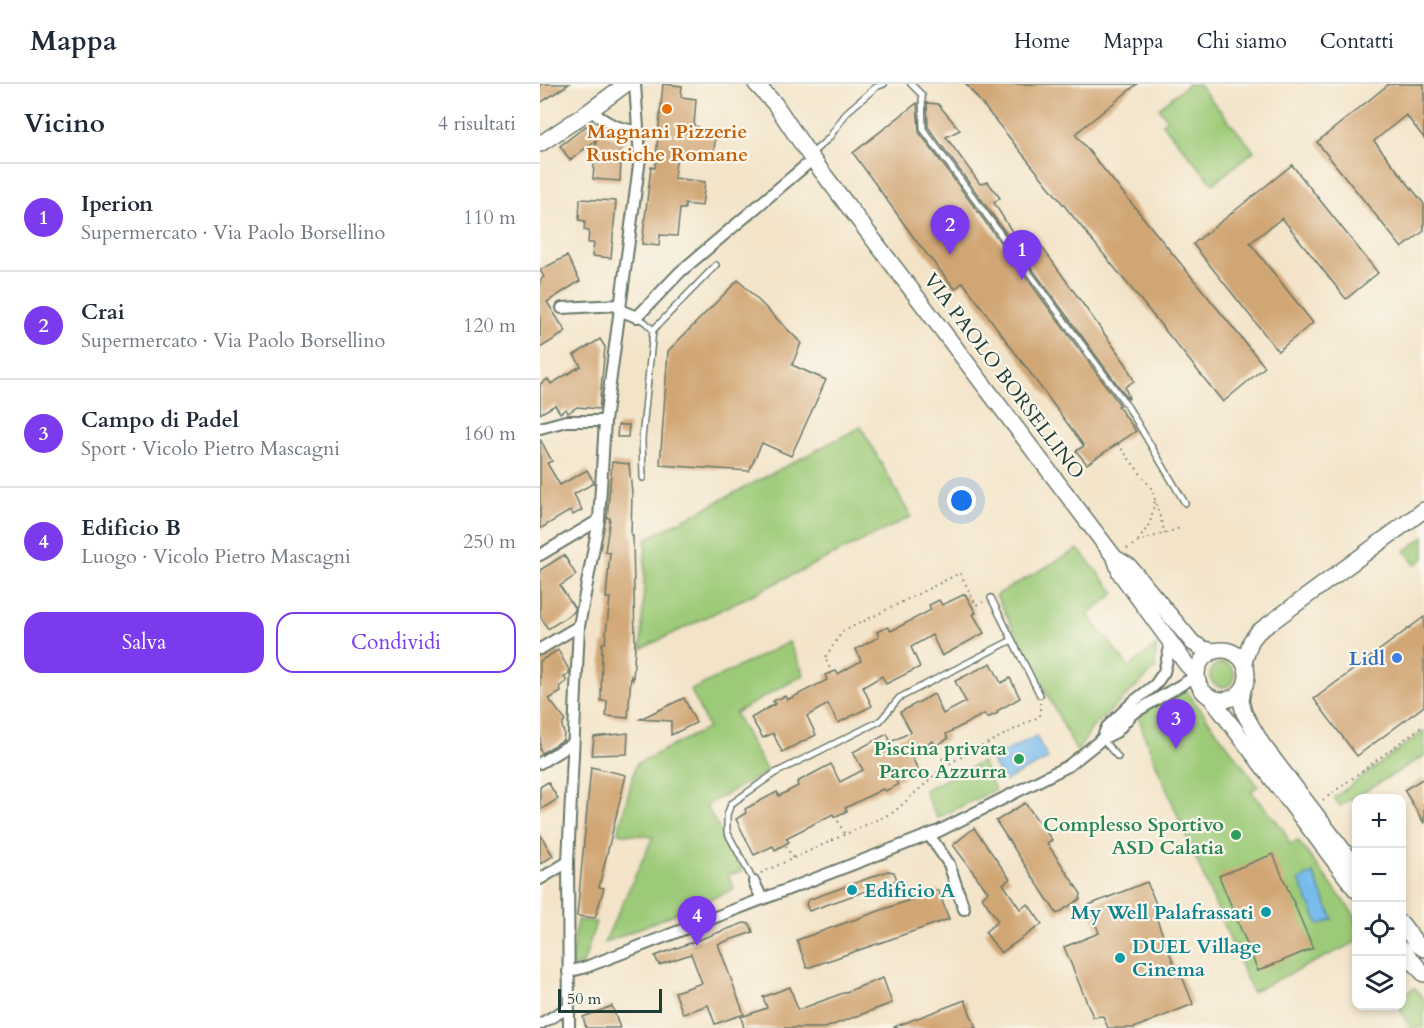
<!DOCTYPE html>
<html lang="it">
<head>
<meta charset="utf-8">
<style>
	body { margin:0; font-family:Cardo,serif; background:#f6f6f7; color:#1f2937 }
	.controls { position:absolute; right:18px; bottom:18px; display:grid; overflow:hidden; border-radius:12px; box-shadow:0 3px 9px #0003 }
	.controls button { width:54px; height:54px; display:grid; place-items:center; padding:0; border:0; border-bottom:2px solid #e0e1e3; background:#fff; color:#1f2937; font:30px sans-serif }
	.scale { position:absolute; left:18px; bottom:15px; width:104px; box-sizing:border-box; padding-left:6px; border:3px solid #1f3d34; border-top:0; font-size:16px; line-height:21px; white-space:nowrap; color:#1f3d34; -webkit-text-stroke:4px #fbf7ec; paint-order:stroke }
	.you { position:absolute; left:422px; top:417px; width:21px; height:21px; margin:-15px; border:4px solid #fff; border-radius:50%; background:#1a73e8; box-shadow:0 0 0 9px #1a73e833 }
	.badge { display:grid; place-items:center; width:39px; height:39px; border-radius:50%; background:#7c3aed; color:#fff; font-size:20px; font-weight:700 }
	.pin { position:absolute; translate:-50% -50px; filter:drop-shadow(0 2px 3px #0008) }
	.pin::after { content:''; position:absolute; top:32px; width:21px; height:18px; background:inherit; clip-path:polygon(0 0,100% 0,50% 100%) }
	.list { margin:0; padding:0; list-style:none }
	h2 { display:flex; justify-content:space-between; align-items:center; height:78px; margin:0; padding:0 24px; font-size:26px }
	h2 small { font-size:20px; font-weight:400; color:#747a83 }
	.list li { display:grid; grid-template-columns:39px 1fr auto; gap:18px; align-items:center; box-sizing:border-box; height:108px; padding:0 24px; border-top:2px solid #e0e1e3 }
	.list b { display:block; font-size:22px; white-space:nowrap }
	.list p { margin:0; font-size:20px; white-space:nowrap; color:#747a83 }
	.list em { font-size:20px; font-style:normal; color:#747a83 }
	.actions { display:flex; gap:12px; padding:18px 24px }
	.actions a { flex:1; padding:14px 0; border:2px solid #7c3aed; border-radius:18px; text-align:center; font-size:21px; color:#7c3aed }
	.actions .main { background:#7c3aed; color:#fff }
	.icon { flex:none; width:33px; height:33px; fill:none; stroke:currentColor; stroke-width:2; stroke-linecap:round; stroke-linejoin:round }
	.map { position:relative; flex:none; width:884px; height:944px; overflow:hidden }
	header { display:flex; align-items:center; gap:36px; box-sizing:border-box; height:84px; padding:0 30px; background:#fff; border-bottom:2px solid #e0e1e3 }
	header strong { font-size:28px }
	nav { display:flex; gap:33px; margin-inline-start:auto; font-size:21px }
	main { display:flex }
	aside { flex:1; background:#fff }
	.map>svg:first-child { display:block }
	.green { fill:#9dca78; stroke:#5e8456; stroke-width:1.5 }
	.water { fill:#77bbed; stroke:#4b7c90; stroke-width:1.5 }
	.building { fill:#d1a675 }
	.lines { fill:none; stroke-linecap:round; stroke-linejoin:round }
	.lane-casing { stroke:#697768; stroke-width:8 }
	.street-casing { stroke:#697768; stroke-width:14 }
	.secondary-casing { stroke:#697768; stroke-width:18 }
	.path { stroke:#697768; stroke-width:2; stroke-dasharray:1.5 4.5; stroke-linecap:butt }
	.lane { stroke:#fff; stroke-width:5 }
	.street { stroke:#fff; stroke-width:10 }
	.secondary { stroke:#fff; stroke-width:15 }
	.food-dot { fill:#e8710a; stroke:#fbf7ec; stroke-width:2 }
	.shop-dot { fill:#3f7fe0; stroke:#fbf7ec; stroke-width:2 }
	.leisure-dot { fill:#2e9e5b; stroke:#fbf7ec; stroke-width:2 }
	.culture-dot { fill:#0f9aa8; stroke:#fbf7ec; stroke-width:2 }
	.labels { text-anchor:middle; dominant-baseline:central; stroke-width:4.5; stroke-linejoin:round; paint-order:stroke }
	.food-label { font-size:20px; font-weight:bold; fill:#c56008; stroke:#fbf7ec }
	.street-label { font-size:20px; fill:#1f3d34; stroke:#fbf7ec }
	.shop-label { font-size:20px; font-weight:bold; fill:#366cbe; stroke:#fbf7ec; text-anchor:end }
	.leisure-label { font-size:20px; font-weight:bold; fill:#27864d; stroke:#fbf7ec; text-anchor:end }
	.culture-label { font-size:20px; font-weight:bold; fill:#0d838f; stroke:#fbf7ec; text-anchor:start }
</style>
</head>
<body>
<header>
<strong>Mappa</strong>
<nav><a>Home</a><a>Mappa</a><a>Chi siamo</a><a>Contatti</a></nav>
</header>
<main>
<aside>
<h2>Vicino<small>4 risultati</small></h2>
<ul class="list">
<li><span class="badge">1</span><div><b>Iperion</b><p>Supermercato · Via Paolo Borsellino</p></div><em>110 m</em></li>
<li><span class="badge">2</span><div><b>Crai</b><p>Supermercato · Via Paolo Borsellino</p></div><em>120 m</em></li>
<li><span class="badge">3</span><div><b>Campo di Padel</b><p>Sport · Vicolo Pietro Mascagni</p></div><em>160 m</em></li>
<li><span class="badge">4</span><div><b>Edificio B</b><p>Luogo · Vicolo Pietro Mascagni</p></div><em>250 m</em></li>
</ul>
<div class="actions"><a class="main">Salva</a><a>Condividi</a></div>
</aside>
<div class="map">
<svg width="884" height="944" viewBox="0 0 884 944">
	<rect width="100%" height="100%" fill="#fbf7ec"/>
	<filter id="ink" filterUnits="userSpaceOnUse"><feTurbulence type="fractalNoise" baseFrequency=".0167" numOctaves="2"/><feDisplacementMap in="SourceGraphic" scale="12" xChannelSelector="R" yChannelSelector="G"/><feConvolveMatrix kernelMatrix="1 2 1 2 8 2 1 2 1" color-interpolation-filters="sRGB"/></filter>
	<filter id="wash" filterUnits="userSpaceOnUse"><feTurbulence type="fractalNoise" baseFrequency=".008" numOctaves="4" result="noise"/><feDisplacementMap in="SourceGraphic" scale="24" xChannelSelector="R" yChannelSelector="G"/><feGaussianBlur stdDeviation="1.35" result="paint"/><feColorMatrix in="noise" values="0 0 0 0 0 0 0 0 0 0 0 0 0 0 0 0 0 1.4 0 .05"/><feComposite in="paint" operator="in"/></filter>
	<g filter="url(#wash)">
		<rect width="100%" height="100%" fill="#f3e4c9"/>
		<g class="green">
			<polygon points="648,0 658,0 714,67 673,100 622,39 627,35 619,24"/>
			<polygon points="321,343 371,433 101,565 106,455"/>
			<polygon points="884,453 884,474 875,481 865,467"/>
			<polygon points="538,465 575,509 548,531 589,583 616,562 615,585 552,644 537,668 456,511"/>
			<polygon points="249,558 264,591 195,629 226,686 225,689 166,721 202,787 188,791 194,805 64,859 113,753 78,749 96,680 168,644 151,606"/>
			<circle cx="682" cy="591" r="12"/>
			<polygon points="645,605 718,702 711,707 743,745 750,760 758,757 816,833 816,858 712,908 606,656 598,631"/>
			<polygon points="884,647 884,672 800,722 794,714"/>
			<polygon points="442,678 455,706 397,734 384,706"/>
			<polygon points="37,836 56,838 43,880 31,883"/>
			<polygon points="875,904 884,915 884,944 870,944 858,922 862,922 862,911"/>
		</g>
		<g class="water">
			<polygon points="496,652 508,675 463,698 451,675"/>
			<polygon points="773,789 793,835 779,841 759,796"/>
		</g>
		<g id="blocks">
			<g class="building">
				<polygon points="0,0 29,0 0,19"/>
				<polygon points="123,0 142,2 141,13 156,15 154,42 159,43 159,47 176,49 173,73 137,70 134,94 165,98 162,122 145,120 145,125 140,125 137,152 120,151 119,162 102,160 111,83 115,84"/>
				<polygon points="426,0 597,0 535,50 725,283 683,318"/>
				<polygon points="849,0 884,0 884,54 866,31 834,57 884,120 884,147 862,164 777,58"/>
				<polygon points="377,19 379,48 580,321 578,322 596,347 547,380 536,367 544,362 423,198 415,205 377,158 313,69"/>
				<polygon points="387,19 398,20 420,46 406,53 440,100 448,98 460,114 454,119 479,159 494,152 586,280 594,297 585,303 589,314 588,315 388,43"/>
				<polygon points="49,40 82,59 80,97 53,95 56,56 30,76 20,62"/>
				<polygon points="752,81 838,189 806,215 742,134 710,159 773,239 738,267 653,160"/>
				<polygon points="40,115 76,117 71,174 52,172 54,159 48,159 49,147 44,146 45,137 39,136"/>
				<polygon points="27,172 40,197 7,218 26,248 0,264 0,196 4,193 0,186"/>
				<polygon points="198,196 261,259 252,281 286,296 251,372 222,359 209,387 120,381 128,267"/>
				<polygon points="60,255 65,263 59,325 37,323 28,329 26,325 20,329 15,321 0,330 0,300 8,295 11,300 41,282 34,271"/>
				<polygon points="78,341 89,341 88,353 77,353"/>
				<polygon points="0,355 12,377 7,379 20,401 47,386 54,399 34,410 42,426 33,431 31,426 0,445"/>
				<polygon points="72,378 89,380 92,409 91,452 93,452 95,562 93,596 91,592 88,634 66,632 67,617 61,617 62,559 65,559 70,514 66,514 70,469 65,468 70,434 67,434"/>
				<polygon points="24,471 36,491 20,502 35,525 34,528 8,545 0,532 0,486"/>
				<polygon points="425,510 436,529 433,530 444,549 402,572 392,551 371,563 380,583 346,600 342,592 323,603 332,622 298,639 288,620 267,632 276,651 242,668 233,649 223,654 211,634 235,620 233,617 245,612 247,616 287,596 285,591 296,587 298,590 321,577 316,565 339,553 337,548 348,543 351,547 391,526 389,521 399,516 402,521"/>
				<polygon points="884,533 884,622 817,672 774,615"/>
				<polygon points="18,566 29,586 29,590 24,593 27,597 20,602 21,608 9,615 25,636 22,642 24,649 23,656 2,669 0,666 0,577"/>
				<polygon points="451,579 461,599 470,594 480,614 457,627 458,629 447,634 444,630 406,650 408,655 396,661 393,657 370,669 378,686 356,697 358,701 345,707 343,705 305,724 307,727 294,733 293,730 246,754 249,758 235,766 233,762 214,771 196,735 206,729 205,725 237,708 239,712 258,702 257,698 291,680 300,698 323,686 313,668 347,650 351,658 371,648 360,628 394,610 403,630 426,618 415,597"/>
				<polygon points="144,614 156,639 131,651 131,637 100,635"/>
				<polygon points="88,649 87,670 52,671 54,653"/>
				<polygon points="51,683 86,691 59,803 64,804 55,834 37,832"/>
				<polygon points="884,694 884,739 864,706"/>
				<polygon points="8,698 18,715 0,726 0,703"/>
				<polygon points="485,719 512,756 507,759 541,810 540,815 517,830 456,737"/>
				<polygon points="434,744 470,795 463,800 480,825 488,820 502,840 461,869 445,848 458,837 442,813 448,808 413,761"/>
				<polygon points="0,750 13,772 0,780"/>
				<polygon points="733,770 773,864 718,887 679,792"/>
				<polygon points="348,787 354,788 357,796 269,827 266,820 268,816"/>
				<polygon points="607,798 618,825 614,828 639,893 642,892 653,920 594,944 568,944 563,932 553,933 524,863 559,849 549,821"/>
				<polygon points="398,806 409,835 267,884 257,856"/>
				<polygon points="204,839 210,840 213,848 178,860 204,930 175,940 168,921 143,930 135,908 162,899 151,870 119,881 115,872"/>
				<polygon points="343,894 352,919 285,944 204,944 201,933 227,924 223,913 250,903 258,926"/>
				<polygon points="425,916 436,944 354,944 354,943"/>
				<polygon points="72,922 80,944 46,944 43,933"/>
			</g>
		</g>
	</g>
	<g filter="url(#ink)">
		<use href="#blocks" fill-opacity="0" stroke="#697768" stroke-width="1.5"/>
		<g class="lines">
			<defs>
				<g id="lane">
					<polyline points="371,0 382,11 383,45 588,323 645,419"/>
					<polyline points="271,70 289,54 307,28 336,3 344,0"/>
					<polyline points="97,233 105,238 113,246 102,355 103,394"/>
					<polyline points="113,246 176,181"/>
					<polyline points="451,514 500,611"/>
					<polyline points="562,655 578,673"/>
					<polyline points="214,798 187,748 187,731 191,720 235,689 340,637 359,614 472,556"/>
				</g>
				<g id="street">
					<path d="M51 26C65 39 78 45 97 47"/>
					<polyline points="22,224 79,221"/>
					<polyline points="79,226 97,233 140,188 265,82"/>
					<polyline points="0,344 26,337 65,337"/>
					<polyline points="0,471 59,436"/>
					<polyline points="0,565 39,542"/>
					<polyline points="562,655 567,643 593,618 615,601 624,588 631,559"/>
					<polyline points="0,679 33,659"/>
					<polyline points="389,751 409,780 424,825"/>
					<polyline points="0,795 28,778"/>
					<polyline points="214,798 222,815"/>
					<polyline points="28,888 46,883 399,747 528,682 562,655 576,648 592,630 656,592"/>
					<polyline points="0,940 28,924"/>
					<polyline points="29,944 28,778 39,542 59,436 65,337 100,74 95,0"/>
				</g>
				<g id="secondary">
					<polyline points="216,0 235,20 270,72 575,474 580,489 647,581 656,590"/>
					<polyline points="0,60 48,28 86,0"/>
					<polyline points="575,474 589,482 653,559 664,565 674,567"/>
					<circle cx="682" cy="591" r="25"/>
					<polyline points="704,578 711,557 718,548 884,426"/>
					<polyline points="703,605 701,617 704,629 722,660 816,783"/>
					<polyline points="671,614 816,806"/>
					<polyline points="862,840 877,860 884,865"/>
					<polyline points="862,865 884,890"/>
				</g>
			</defs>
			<use href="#lane" class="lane-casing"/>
			<use href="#street" class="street-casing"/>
			<use href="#secondary" class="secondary-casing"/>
			<g class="path">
				<polyline points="578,360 612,405 625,450"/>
				<polyline points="598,457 610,439 615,417"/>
				<path d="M587 465C603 453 624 451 642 443"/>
				<polyline points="292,589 285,574 302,548 420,489 436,521 443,518"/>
				<polyline points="399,669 406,681 500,632 500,619"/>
				<polyline points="783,716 884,641"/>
				<polyline points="298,737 305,751"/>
				<polyline points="246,762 253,774"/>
				<polyline points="221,789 354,728 406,681"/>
			</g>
			<use href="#lane" class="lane"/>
			<use href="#street" class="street"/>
			<use href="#secondary" class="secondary"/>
		</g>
	</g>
	<circle class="food-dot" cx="127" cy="25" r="6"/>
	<circle class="shop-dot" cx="857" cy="574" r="6"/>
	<g class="leisure-dot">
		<circle cx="479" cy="675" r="6"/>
		<circle cx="696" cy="751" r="6"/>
	</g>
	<g class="culture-dot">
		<circle cx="312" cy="806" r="6"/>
		<circle cx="726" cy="828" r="6"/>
		<circle cx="580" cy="874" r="6"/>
	</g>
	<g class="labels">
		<g class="food-label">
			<text x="127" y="47">Magnani Pizzerie<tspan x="127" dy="23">Rustiche Romane</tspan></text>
		</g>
		<g class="street-label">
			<text transform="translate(464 292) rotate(53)">VIA PAOLO BORSELLINO</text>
		</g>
		<g class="shop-label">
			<text x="845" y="574">Lidl</text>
		</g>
		<g class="leisure-label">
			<text x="467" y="664">Piscina privata<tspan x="467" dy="23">Parco Azzurra</tspan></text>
			<text x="684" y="740">Complesso Sportivo<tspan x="684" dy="23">ASD Calatia</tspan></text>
		</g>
		<g class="culture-label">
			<text x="324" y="806">Edificio A</text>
			<text x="714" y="828" text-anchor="end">My Well Palafrassati</text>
			<text x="592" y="862">DUEL Village<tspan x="592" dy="23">Cinema</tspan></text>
		</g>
	</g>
</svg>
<div class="controls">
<button>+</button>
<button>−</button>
<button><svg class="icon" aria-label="locate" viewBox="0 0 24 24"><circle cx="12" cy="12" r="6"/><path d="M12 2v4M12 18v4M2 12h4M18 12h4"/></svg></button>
<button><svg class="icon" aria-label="layers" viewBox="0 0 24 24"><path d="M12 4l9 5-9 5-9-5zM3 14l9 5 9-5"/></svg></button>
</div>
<div class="scale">50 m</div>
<div class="you"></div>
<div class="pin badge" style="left:482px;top:196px">1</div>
<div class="pin badge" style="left:410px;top:171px">2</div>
<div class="pin badge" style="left:636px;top:665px">3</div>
<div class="pin badge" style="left:157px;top:862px">4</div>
</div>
</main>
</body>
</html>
